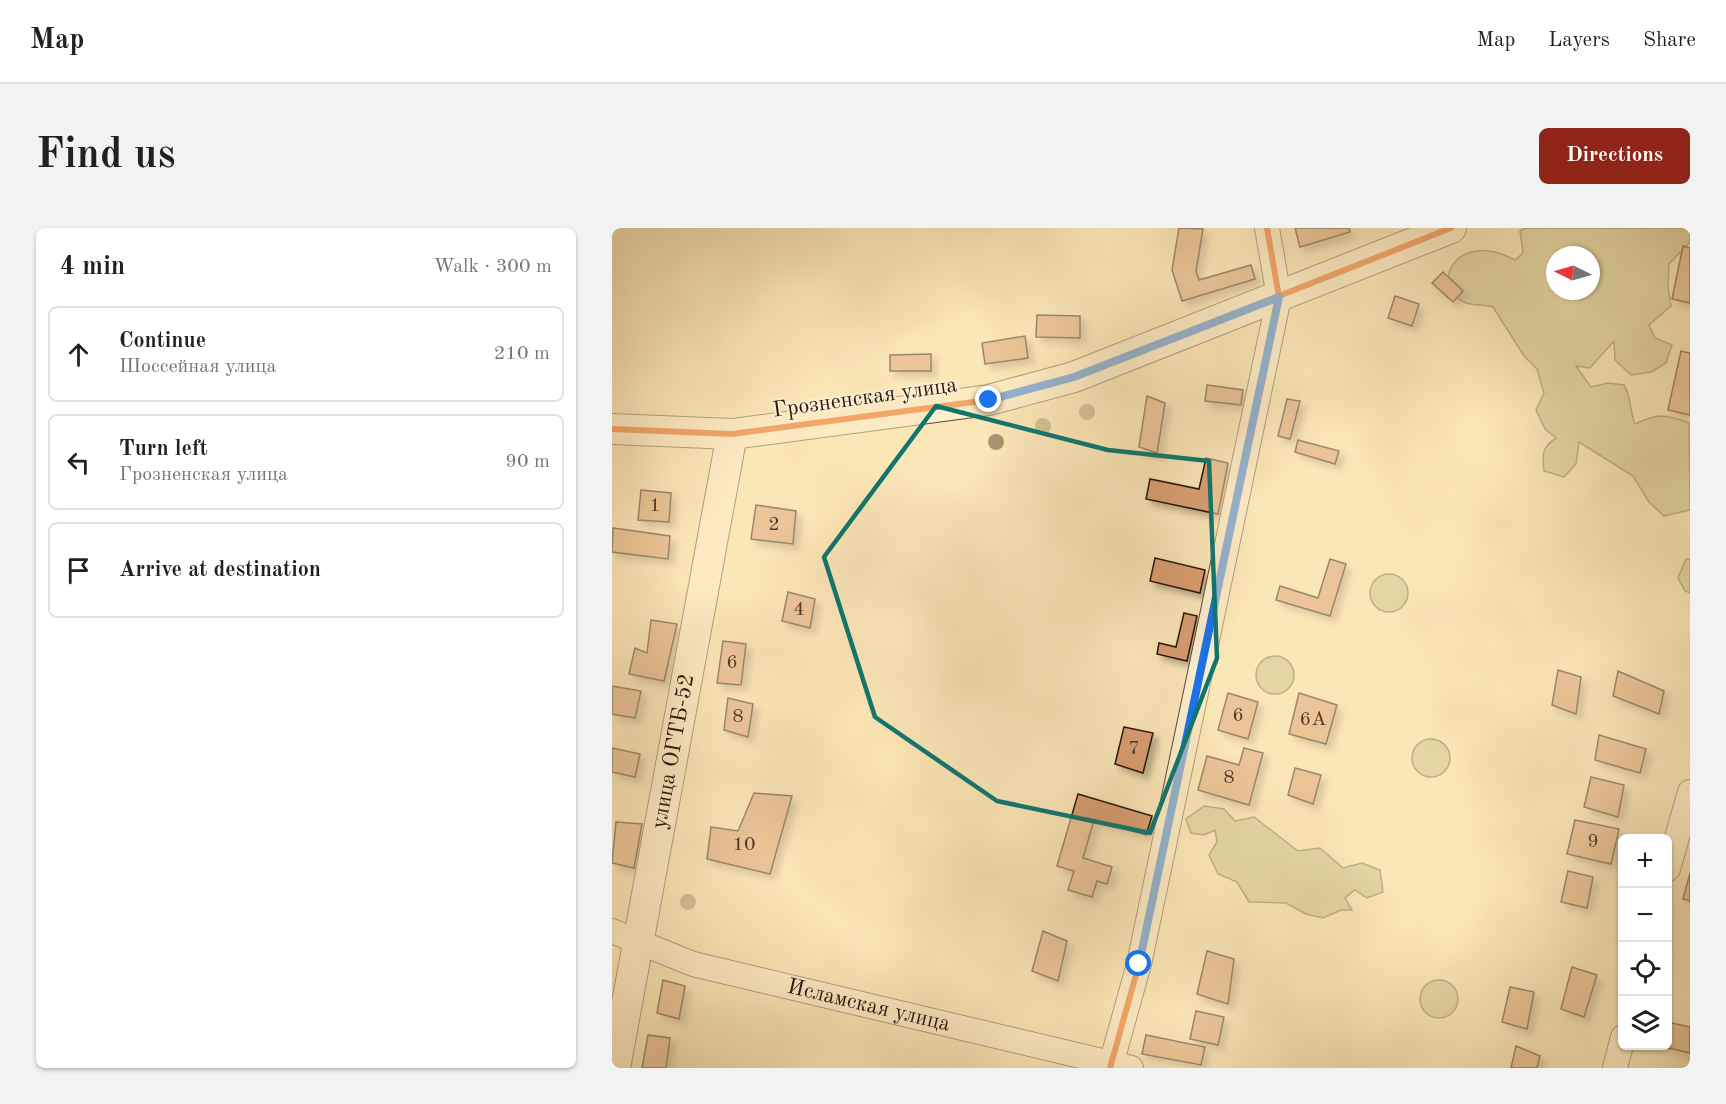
<!DOCTYPE html>
<html lang="en">
<head>
<meta charset="utf-8">
<style>
	body { margin:0; font-family:"Old Standard TT",serif; background:#f2f2f2; color:#202124 }
	.controls { position:absolute; right:18px; bottom:18px; display:grid; overflow:hidden; border-radius:9px; box-shadow:0 2px 4px #0004 }
	.controls button { width:54px; height:54px; display:grid; place-items:center; padding:0; border:0; border-bottom:2px solid #e0e0e0; background:#fff; color:#202124; font:30px sans-serif }
	.compass { position:absolute; left:934px; top:18px; width:54px; height:54px; border-radius:50%; background:#fff; box-shadow:0 2px 4px #0004; rotate:275deg }
	.stop { position:absolute; width:18px; height:18px; margin:-14px; border:4px solid #1a73e8; border-radius:50%; background:#fff }
	.stop.end { background:#1a73e8; border-color:#fff; box-shadow:0 2px 6px #0008 }
	.list { margin:0; padding:0; list-style:none }
	h2 { display:flex; justify-content:space-between; align-items:center; height:78px; margin:0; padding:0 24px; font-size:26px }
	h2 small { font-size:20px; font-weight:400; color:#757577 }
	.list li { display:grid; grid-template-columns:39px 1fr auto; gap:18px; align-items:center; box-sizing:border-box; height:96px; margin:0 12px 12px; padding:0 12px; border:2px solid #e0e0e0; border-radius:9px }
	.list b { display:block; font-size:22px; white-space:nowrap }
	.list p { margin:0; font-size:20px; white-space:nowrap; color:#757577 }
	.list em { font-size:20px; font-style:normal; color:#757577 }
	.icon { flex:none; width:33px; height:33px; fill:none; stroke:currentColor; stroke-width:2; stroke-linecap:round; stroke-linejoin:round }
	.map { position:relative; flex:none; width:1078px; height:840px; overflow:hidden; border-radius:9px }
	header { display:flex; align-items:center; gap:36px; box-sizing:border-box; height:84px; padding:0 30px; background:#fff; border-bottom:2px solid #e0e0e0 }
	header strong { font-size:28px }
	nav { display:flex; gap:33px; margin-inline-start:auto; font-size:21px }
	.intro { display:flex; align-items:center; justify-content:space-between; box-sizing:border-box; height:144px; padding:0 36px }
	h1 { margin:0; font-size:42px }
	.button { padding:15px 27px; border-radius:9px; background:#8f2418; color:#fff; font-size:21px; font-weight:700 }
	main { display:flex; gap:36px; padding:0 36px }
	aside { flex:1; background:#fff; border-radius:9px; box-shadow:0 2px 4px #0004 }
	.map>svg:first-child { display:block }
	.green { fill:#c6c389; stroke:#766c4c; stroke-width:1.5; fill-rule:evenodd }
	.building { fill:#d89d71; stroke:#271610; stroke-width:1.5; filter:url(#shadow) }
	.lines { fill:none; stroke-linecap:round; stroke-linejoin:round }
	.minor-casing { stroke:#5c4a3a; stroke-width:26 }
	.tertiary-casing { stroke:#5c4a3a; stroke-width:32 }
	.minor { stroke:#fcefd0; stroke-width:24 }
	.tertiary { stroke:#fcefd0; stroke-width:30 }
	.cycleway-casing { stroke:#fcefd0; stroke-width:10 }
	.cycleway { stroke:#e8590c; stroke-width:6 }
	.tree { fill:#a59572 }
	.route { stroke:#1a73e8; stroke-width:8 }
	.marked { fill:none; stroke:#0f766e; stroke-width:4.5; stroke-linejoin:round }
	.labels { text-anchor:middle; dominant-baseline:central; stroke-width:4.5; stroke-linejoin:round; paint-order:stroke }
	.number-label { font-size:20px; fill:#533828 }
	.street-label { font-size:22px; fill:#271610; stroke:#fcefd0 }
</style>
</head>
<body>
<header>
<strong>Map</strong>
<nav><a>Map</a><a>Layers</a><a>Share</a></nav>
</header>
<div class="intro"><h1>Find us</h1><a class="button">Directions</a></div>
<main>
<aside>
<h2>4 min<small>Walk · 300 m</small></h2>
<ul class="list">
<li><svg class="icon" aria-label="ahead" viewBox="0 0 24 24"><path d="M12 20V5M6 11l6-6 6 6"/></svg><div><b>Continue</b><p>Шоссейная улица</p></div><em>210 m</em></li>
<li><svg class="icon" aria-label="left" viewBox="0 0 24 24"><path d="M17 20v-9H6M10 6l-5 5 5 5"/></svg><div><b>Turn left</b><p>Грозненская улица</p></div><em>90 m</em></li>
<li><svg class="icon" aria-label="arrive" viewBox="0 0 24 24"><path d="M6 21V4h12l-3 4 3 4H6"/></svg><div><b>Arrive at destination</b></div></li>
</ul>
</aside>
<div class="map">
<svg width="1078" height="840" viewBox="0 0 1078 840">
	<defs>
		<filter id="shadow"><feDropShadow dx="5.5" dy="5.5" stdDeviation="3" flood-color="#0004"/></filter>
	</defs>
	<rect width="100%" height="100%" fill="#fbe6b7"/>
	<filter id="stains"><feTurbulence type="fractalNoise" baseFrequency=".00333" numOctaves="4"/><feColorMatrix values="0 0 0 0 .2 0 0 0 0 .09 0 0 0 0 .02 0 0 0 .5 -.17"/></filter>
	<radialGradient id="worn" r=".72"><stop offset=".6" stop-color="#630" stop-opacity="0"/><stop offset="1" stop-color="#630" stop-opacity=".3"/></radialGradient>
	<g class="green">
		<path d="M913 0H1078V14L1057 36 1056 59 1059 78 1037 97 1043 110 1060 117 1054 135 1039 144 1019 147 1003 132 1002 113 978 140 964 138 979 159 996 155 1012 157C1020 170 1017 182 1023 196 1046 185 1053 186 1077 195L1078 282 1052 288 1037 274 1021 248 967 214 964 236 952 249 932 243C930 227 930 219 944 210L933 201 924 182 932 165 925 141 912 128 881 79C874 77 858 77 854 75 816 59 843 0 903 32L911 25 908 3ZM943 27H979V63H943Z"/>
		<polygon points="1074,331 1078,331 1078,365 1073,363 1066,350"/>
		<circle cx="777" cy="365" r="19"/>
		<circle cx="663" cy="447" r="19"/>
		<circle cx="819" cy="530" r="19"/>
		<polygon points="592,578 612,581 623,593 642,589 686,623 708,620 731,640 750,635 768,642 771,664 755,670 743,662 733,670 740,682 729,682 711,690 694,686 674,675 637,674 625,654 606,646 597,627 605,614 603,602 592,607 579,605 574,591"/>
		<circle cx="827" cy="771" r="19"/>
	</g>
	<g class="building">
		<polygon points="567,0 591,1 584,43 587,52 639,37 643,51 570,73 560,42"/>
		<polygon points="683,0 737,0 738,4 688,19"/>
		<polygon points="1071,18 1078,20 1078,75 1060,71"/>
		<polygon points="831,44 851,63 841,74 820,55"/>
		<polygon points="783,68 807,76 800,98 776,90"/>
		<polygon points="425,87 468,88 468,110 424,109"/>
		<polygon points="413,108 416,130 373,136 370,115"/>
		<polygon points="1069,123 1078,125 1078,187 1056,182"/>
		<polygon points="319,126 319,143 278,143 278,127"/>
		<polygon points="595,157 631,162 629,177 593,173"/>
		<polygon points="535,168 553,175 545,225 527,219"/>
		<polygon points="675,171 688,173 678,211 666,208"/>
		<polygon points="686,212 727,223 723,236 683,224"/>
		<polygon points="594,230 616,235 606,286 534,271 538,251 587,261"/>
		<polygon points="29,262 59,265 57,294 26,292"/>
		<polygon points="144,277 184,283 181,316 139,311"/>
		<polygon points="1,300 58,308 56,331 0,324"/>
		<polygon points="543,330 593,342 588,365 538,353"/>
		<polygon points="718,331 734,336 718,388 664,372 668,358 706,370"/>
		<polygon points="176,364 203,371 198,400 170,393"/>
		<polygon points="572,385 585,388 575,433 545,426 547,415 564,419"/>
		<polygon points="39,392 65,396 52,453 17,446 23,420 35,425"/>
		<polygon points="111,413 134,416 129,457 105,455"/>
		<polygon points="946,442 969,449 964,486 940,477"/>
		<polygon points="1006,443 1052,463 1047,486 1001,468"/>
		<polygon points="0,458 29,463 23,490 0,486"/>
		<polygon points="616,465 646,474 636,511 606,502"/>
		<polygon points="687,465 725,477 714,516 677,506"/>
		<polygon points="116,470 141,476 136,509 112,502"/>
		<polygon points="512,499 541,505 531,545 503,536"/>
		<polygon points="987,507 1034,521 1028,545 983,532"/>
		<polygon points="0,520 28,526 23,549 0,544"/>
		<polygon points="632,520 651,525 637,577 586,562 595,528 627,537"/>
		<polygon points="683,540 709,547 701,576 676,567"/>
		<polygon points="979,549 1012,557 1006,589 972,579"/>
		<polygon points="142,565 180,568 158,646 95,631 99,599 126,603"/>
		<polygon points="466,566 540,588 534,607 482,592 471,630 500,639 495,656 485,653 480,669 456,662 462,643 445,638"/>
		<polygon points="963,592 1007,601 999,636 955,626"/>
		<polygon points="4,594 30,596 22,640 0,635"/>
		<polygon points="956,643 981,649 975,680 949,674"/>
		<polygon points="1078,645 1078,673 1071,671"/>
		<polygon points="431,703 455,713 446,753 420,743"/>
		<polygon points="595,723 622,731 616,776 585,766"/>
		<polygon points="960,739 985,747 972,789 949,781"/>
		<polygon points="51,752 73,758 67,791 45,785"/>
		<polygon points="898,759 922,764 915,801 890,794"/>
		<polygon points="584,783 612,789 606,817 578,811"/>
		<polygon points="1056,794 1078,799 1078,825 1048,818 1056,818"/>
		<polygon points="36,807 58,810 54,840 30,840"/>
		<polygon points="534,807 593,819 589,837 530,826"/>
		<polygon points="904,818 928,828 925,840 899,840"/>
	</g>
	<g class="lines">
		<defs>
			<g id="minor">
				<polyline points="1056,641 1078,564"/>
				<path id="s1" d="M0 703 81 736 519 840"/>
				<polyline points="498,840 527,736 667,69 655,0"/>
				<polyline points="1003,840 1011,809"/>
			</g>
			<g id="tertiary">
				<polyline points="0,201 120,206 377,172 462,149 839,0"/>
				<path id="s2" d="M3 840 120 206"/>
			</g>
		</defs>
		<use href="#minor" class="minor-casing"/>
		<use href="#tertiary" class="tertiary-casing"/>
		<use href="#minor" class="minor"/>
		<use href="#tertiary" class="tertiary"/>
		<defs>
			<g id="cycleway">
				<polyline points="0,201 120,206 377,172 462,149 839,0"/>
				<polyline points="498,840 527,736 667,69 655,0"/>
			</g>
		</defs>
		<use href="#cycleway" class="cycleway-casing"/>
		<use href="#cycleway" class="cycleway"/>
	</g>
	<g class="tree">
		<circle cx="475" cy="184" r="8"/>
		<circle cx="431" cy="198" r="8"/>
		<circle cx="384" cy="214" r="8"/>
		<circle cx="76" cy="674" r="8"/>
	</g>
	<g class="lines">
		<polyline class="route" points="377,172 462,149 667,69 527,736"/>
	</g>
	<path d="M0 0H1078V840H0ZM324 178 496 222 597 233 605 430 538 605 385 573 263 489 212 329Z" fill="#fbe6b7" fill-opacity=".55" fill-rule="evenodd"/>
	<path class="marked" d="M324 178 496 222 597 233 605 430 538 605 385 573 263 489 212 329Z"/>
	<g class="labels">
		<g class="number-label">
			<text x="43" y="278">1</text>
			<text x="162" y="297">2</text>
			<text x="187" y="382">4</text>
			<text x="120" y="435">6</text>
			<text x="626" y="488">6</text>
			<text x="126" y="489">8</text>
			<text x="701" y="492">6А</text>
			<text x="522" y="521">7</text>
			<text x="617" y="550">8</text>
			<text x="981" y="614">9</text>
			<text x="132" y="617">10</text>
		</g>
		<g class="street-label">
			<text transform="translate(253 170) rotate(-8)">Грозненская улица</text>
			<text stroke="none"><textPath href="#s2" startOffset="322">улица ОГТБ-52</textPath></text>
			<text stroke="none"><textPath href="#s1" startOffset="268">Исламская улица</textPath></text>
		</g>
	</g>
	<rect width="100%" height="100%" filter="url(#stains)"/>
	<rect width="100%" height="100%" fill="url(#worn)"/>
</svg>
<div class="controls">
<button>+</button>
<button>−</button>
<button><svg class="icon" aria-label="locate" viewBox="0 0 24 24"><circle cx="12" cy="12" r="6"/><path d="M12 2v4M12 18v4M2 12h4M18 12h4"/></svg></button>
<button><svg class="icon" aria-label="layers" viewBox="0 0 24 24"><path d="M12 4l9 5-9 5-9-5zM3 14l9 5 9-5"/></svg></button>
</div>
<svg class="compass" viewBox="-18 -18 36 36"><path d="M0-13l5 13h-10z" fill="#e53935"/><path d="M0 13l5-13h-10z" fill="#757577"/></svg>
<div class="stop" style="left:527px;top:736px"></div>
<div class="stop end" style="left:377px;top:172px"></div>
</div>
</main>
</body>
</html>
